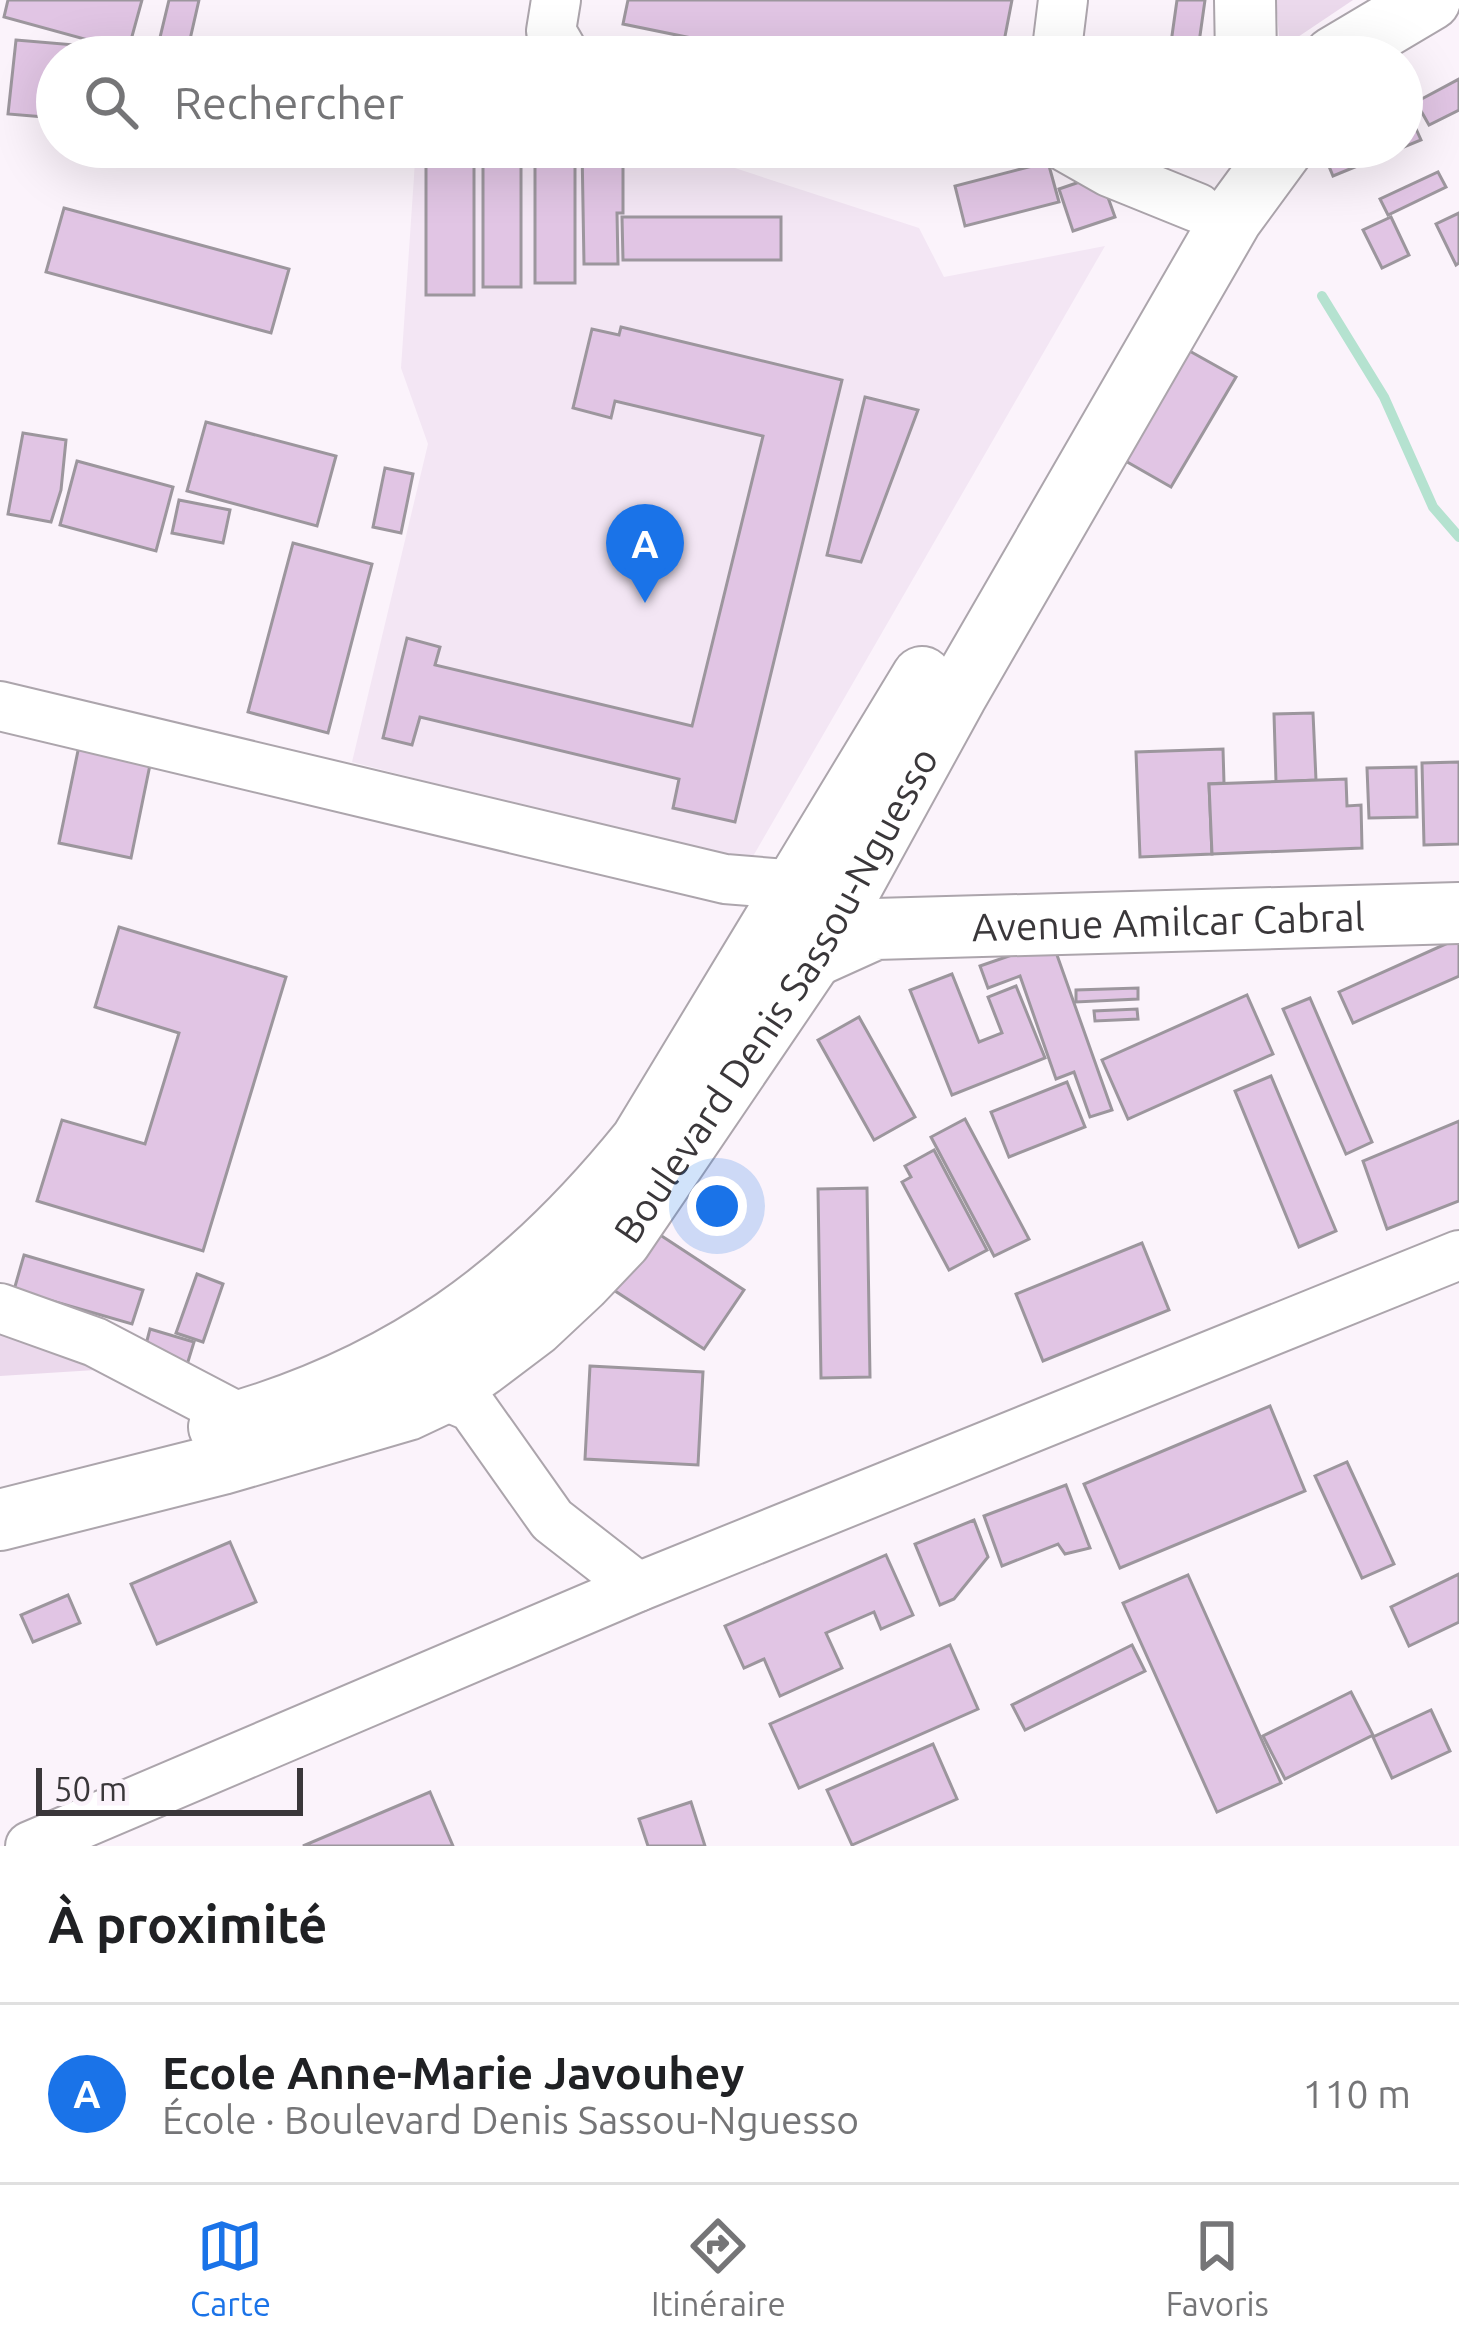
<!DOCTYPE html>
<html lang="fr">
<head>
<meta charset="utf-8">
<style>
	body { margin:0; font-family:Ubuntu,sans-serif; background:#f6f6f6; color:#202124 }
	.scale { position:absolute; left:36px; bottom:30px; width:267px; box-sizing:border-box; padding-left:12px; border:6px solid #3a373a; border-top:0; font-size:33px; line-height:42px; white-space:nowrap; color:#3a373a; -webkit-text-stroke:9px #fbf3fb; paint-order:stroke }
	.you { position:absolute; left:717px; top:1206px; width:42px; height:42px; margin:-30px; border:9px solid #fff; border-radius:50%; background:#1a73e8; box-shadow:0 0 0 18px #1a73e833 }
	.badge { display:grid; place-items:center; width:78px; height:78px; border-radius:50%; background:#1a73e8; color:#fff; font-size:39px; font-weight:700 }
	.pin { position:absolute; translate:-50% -99px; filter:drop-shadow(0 3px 6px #0008) }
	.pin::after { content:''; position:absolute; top:63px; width:42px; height:36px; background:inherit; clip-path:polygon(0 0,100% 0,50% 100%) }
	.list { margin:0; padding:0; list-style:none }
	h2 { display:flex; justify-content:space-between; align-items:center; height:156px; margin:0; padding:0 48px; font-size:51px }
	h2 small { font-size:39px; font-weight:400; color:#757577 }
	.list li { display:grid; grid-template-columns:78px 1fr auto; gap:36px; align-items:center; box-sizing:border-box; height:180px; padding:0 48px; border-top:3px solid #e0e0e0 }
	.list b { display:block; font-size:45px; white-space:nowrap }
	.list p { margin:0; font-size:39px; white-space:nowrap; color:#757577 }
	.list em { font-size:39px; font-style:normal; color:#757577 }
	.icon { flex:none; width:66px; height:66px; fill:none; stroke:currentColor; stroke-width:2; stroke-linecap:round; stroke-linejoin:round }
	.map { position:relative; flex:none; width:1459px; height:1846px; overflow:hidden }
	.search { position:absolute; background:#fff; box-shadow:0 12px 48px #0002; left:36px; right:36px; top:36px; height:132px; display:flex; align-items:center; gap:30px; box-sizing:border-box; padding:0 42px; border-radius:66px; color:#757577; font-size:45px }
	.sheet { height:336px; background:#fff }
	nav { display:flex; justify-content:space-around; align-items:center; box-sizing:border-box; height:168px; border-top:3px solid #e0e0e0; background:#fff; font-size:33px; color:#757577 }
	nav a { display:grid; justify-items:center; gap:6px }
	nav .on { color:#1a73e8 }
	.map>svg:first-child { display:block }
	.built { fill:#f3e6f4 }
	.green { fill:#ebd9ec }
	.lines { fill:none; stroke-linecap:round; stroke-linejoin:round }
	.stream { stroke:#b5e2d0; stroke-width:10 }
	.building { fill:#e1c5e4; stroke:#9c969d; stroke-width:3 }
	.minor-casing { stroke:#aca5ac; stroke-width:52 }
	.major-casing { stroke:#aca5ac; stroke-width:64 }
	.minor { stroke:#fff; stroke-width:48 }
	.major { stroke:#fff; stroke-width:60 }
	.labels { text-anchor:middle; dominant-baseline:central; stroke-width:9; stroke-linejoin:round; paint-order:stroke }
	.street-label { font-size:39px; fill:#3a373a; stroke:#fbf3fb }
</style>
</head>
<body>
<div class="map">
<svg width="1459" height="1846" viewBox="0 0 1459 1846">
	<rect width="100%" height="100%" fill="#fbf3fb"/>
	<polygon class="built" points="416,147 670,147 919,228 944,277 1105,246 748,865 352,762 428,444 401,368"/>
	<g class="green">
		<polygon points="1276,0 1353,0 1280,49"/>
		<polygon points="0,1333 127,1368 0,1376"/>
	</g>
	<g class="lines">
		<polyline class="stream" points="1322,296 1384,397 1433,507 1459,537"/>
	</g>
	<g class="building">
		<polygon points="8,0 142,0 128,51 4,17"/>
		<polygon points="169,0 199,0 186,57 157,50"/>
		<polygon points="628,0 1012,0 1001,57 784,57 623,24"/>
		<polygon points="1177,0 1205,0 1197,57 1169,57"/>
		<polygon points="16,40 99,47 98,57 57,57 57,118 8,114"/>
		<polygon points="1459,79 1459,110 1429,125 1416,102"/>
		<polygon points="1408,111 1421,140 1333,176 1321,147 1402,147 1402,113"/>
		<polygon points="302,147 404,147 402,166 301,154"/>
		<rect x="426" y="147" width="48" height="148"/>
		<rect x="483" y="147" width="38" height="140"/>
		<rect x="535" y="147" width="40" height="136"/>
		<polygon points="582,147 623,147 623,213 617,213 618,264 584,264"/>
		<polygon points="1048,162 1059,202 965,226 955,186"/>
		<polygon points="1438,172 1446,187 1388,215 1380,199"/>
		<polygon points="1100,175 1115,217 1073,231 1059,189"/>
		<polygon points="64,208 289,269 271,333 46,272"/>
		<polygon points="1459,213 1459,263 1456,265 1436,224"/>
		<polygon points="622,217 781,217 781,260 623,260"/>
		<polygon points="1391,217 1409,255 1382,268 1363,230"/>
		<polygon points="621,327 842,380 735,822 673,808 679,779 420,717 412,745 383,738 407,638 440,647 435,665 692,726 763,436 615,401 611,418 573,408 592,329 619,335"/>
		<polygon points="1186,349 1236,377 1171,487 1122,459"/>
		<polygon points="865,397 918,410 861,562 827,555"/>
		<polygon points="206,422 336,456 317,526 187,491"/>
		<polygon points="23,433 66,440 61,490 51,522 8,514"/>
		<polygon points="77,461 173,487 156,551 60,525"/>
		<polygon points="385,468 413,474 401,533 373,527"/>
		<polygon points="179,500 230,510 223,543 172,533"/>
		<polygon points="293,543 372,564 328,733 248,712"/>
		<polygon points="1313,713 1316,780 1276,782 1274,714"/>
		<polygon points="80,741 152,755 131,858 59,843"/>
		<polygon points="1223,749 1224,783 1209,784 1212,854 1140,857 1136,752"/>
		<polygon points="1459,762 1459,844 1424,845 1422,763"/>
		<polygon points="1416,767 1417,817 1369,818 1367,768"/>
		<polygon points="1346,779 1347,806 1361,805 1362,848 1212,854 1209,784"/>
		<polygon points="119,927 286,977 203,1251 37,1201 62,1120 145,1144 179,1033 95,1007"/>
		<polygon points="1459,938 1459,976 1353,1023 1339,992"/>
		<polygon points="1052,941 1112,1110 1090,1117 1074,1072 1056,1079 1020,976 988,988 980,966"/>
		<polygon points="952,974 979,1042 1002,1033 988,997 1016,986 1045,1058 952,1095 910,990"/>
		<polygon points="1138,988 1138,999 1076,1002 1076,990"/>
		<polygon points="1247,995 1273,1054 1128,1119 1102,1060"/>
		<polygon points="1310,998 1372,1142 1346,1154 1283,1009"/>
		<polygon points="1137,1009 1138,1019 1095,1021 1094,1011"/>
		<polygon points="859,1017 915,1117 874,1140 818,1040"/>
		<polygon points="1271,1076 1336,1231 1299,1247 1235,1091"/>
		<polygon points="1067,1082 1085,1127 1009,1157 991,1112"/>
		<polygon points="965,1119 1029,1239 994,1256 931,1137"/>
		<polygon points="1459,1121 1459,1201 1387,1229 1363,1161"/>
		<polygon points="934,1150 987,1250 949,1270 902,1182 911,1177 905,1166"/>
		<polygon points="867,1188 870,1377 821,1378 818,1189"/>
		<polygon points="648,1227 744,1290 704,1349 609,1287"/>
		<polygon points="1142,1243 1169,1310 1043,1361 1016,1294"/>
		<polygon points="24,1255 143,1290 132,1324 14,1290"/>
		<polygon points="197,1274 223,1284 203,1342 176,1333"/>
		<polygon points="150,1329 194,1342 187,1365 144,1352"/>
		<polygon points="590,1366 703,1372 698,1465 585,1459"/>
		<polygon points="1270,1406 1305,1491 1120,1568 1084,1484"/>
		<polygon points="1347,1462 1394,1564 1362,1578 1315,1476"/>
		<polygon points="1066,1485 1090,1548 1065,1554 1058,1544 1002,1566 984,1516"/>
		<polygon points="974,1520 988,1557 954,1599 940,1605 915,1544"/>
		<polygon points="230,1542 256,1602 157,1644 131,1584"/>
		<polygon points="886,1555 913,1615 881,1629 874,1612 826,1633 842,1668 780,1696 764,1659 744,1668 725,1626"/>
		<polygon points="1459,1574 1459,1622 1409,1646 1391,1607"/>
		<polygon points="1188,1575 1281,1783 1217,1812 1123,1603"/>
		<polygon points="68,1595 80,1623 33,1642 21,1615"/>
		<polygon points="950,1645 978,1709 799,1788 770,1724"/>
		<polygon points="1132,1645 1145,1671 1025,1730 1012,1705"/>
		<polygon points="1351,1692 1373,1735 1285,1779 1263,1736"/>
		<polygon points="1431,1710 1450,1751 1392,1778 1373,1737"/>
		<polygon points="933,1744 957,1799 852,1845 827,1790"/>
		<polygon points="430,1792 453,1846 303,1846"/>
		<polygon points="691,1802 705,1846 648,1846 639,1819"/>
	</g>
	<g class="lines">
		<defs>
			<g id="minor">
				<polyline points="556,0 551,31 566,57"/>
				<polyline points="1056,57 1063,0"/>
				<polyline points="1065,147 1109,172 1198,208"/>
				<polyline points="0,706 725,879 798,885"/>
				<polyline points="0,1308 95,1342 244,1420"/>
				<polyline points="424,1374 441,1394 472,1407 552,1520 638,1587"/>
				<polyline points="30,1846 638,1587 1459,1255"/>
			</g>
			<g id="major">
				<polyline points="1245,0 1246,57"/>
				<polyline points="1334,57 1430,0"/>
				<path id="s1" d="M800 953 813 957 875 929 1459 913"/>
				<path d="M219 1427C400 1377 524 1286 641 1141L922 677"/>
				<path id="s2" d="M0 1520 222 1464 407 1410 441 1394 481 1366 534 1326 581 1282 621 1240 813 957 956 696 1232 218 1284 147"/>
			</g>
		</defs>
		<use href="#minor" class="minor-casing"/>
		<use href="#major" class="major-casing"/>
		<use href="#minor" class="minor"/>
		<use href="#major" class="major"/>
	</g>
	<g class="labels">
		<g class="street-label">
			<text stroke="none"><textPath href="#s1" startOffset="375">Avenue Amilcar Cabral</textPath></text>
			<text stroke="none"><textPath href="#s2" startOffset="987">Boulevard Denis Sassou-Nguesso</textPath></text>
		</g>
	</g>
</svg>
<div class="scale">50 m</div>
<div class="you"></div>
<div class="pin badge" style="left:645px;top:603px">A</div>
<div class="search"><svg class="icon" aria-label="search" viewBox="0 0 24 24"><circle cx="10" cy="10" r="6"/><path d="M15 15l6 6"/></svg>Rechercher</div>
</div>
<section class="sheet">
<h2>À proximité<small></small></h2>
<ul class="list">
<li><span class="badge">A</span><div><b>Ecole Anne-Marie Javouhey</b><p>École · Boulevard Denis Sassou-Nguesso</p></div><em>110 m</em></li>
</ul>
</section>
<nav>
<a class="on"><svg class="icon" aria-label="map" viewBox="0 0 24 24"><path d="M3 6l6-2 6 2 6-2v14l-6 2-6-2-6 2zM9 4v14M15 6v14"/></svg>Carte</a>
<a><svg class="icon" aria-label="directions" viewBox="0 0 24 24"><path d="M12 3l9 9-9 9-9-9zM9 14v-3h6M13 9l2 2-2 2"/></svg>Itinéraire</a>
<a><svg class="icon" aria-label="saved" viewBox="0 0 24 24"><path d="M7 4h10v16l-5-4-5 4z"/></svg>Favoris</a>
</nav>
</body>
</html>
